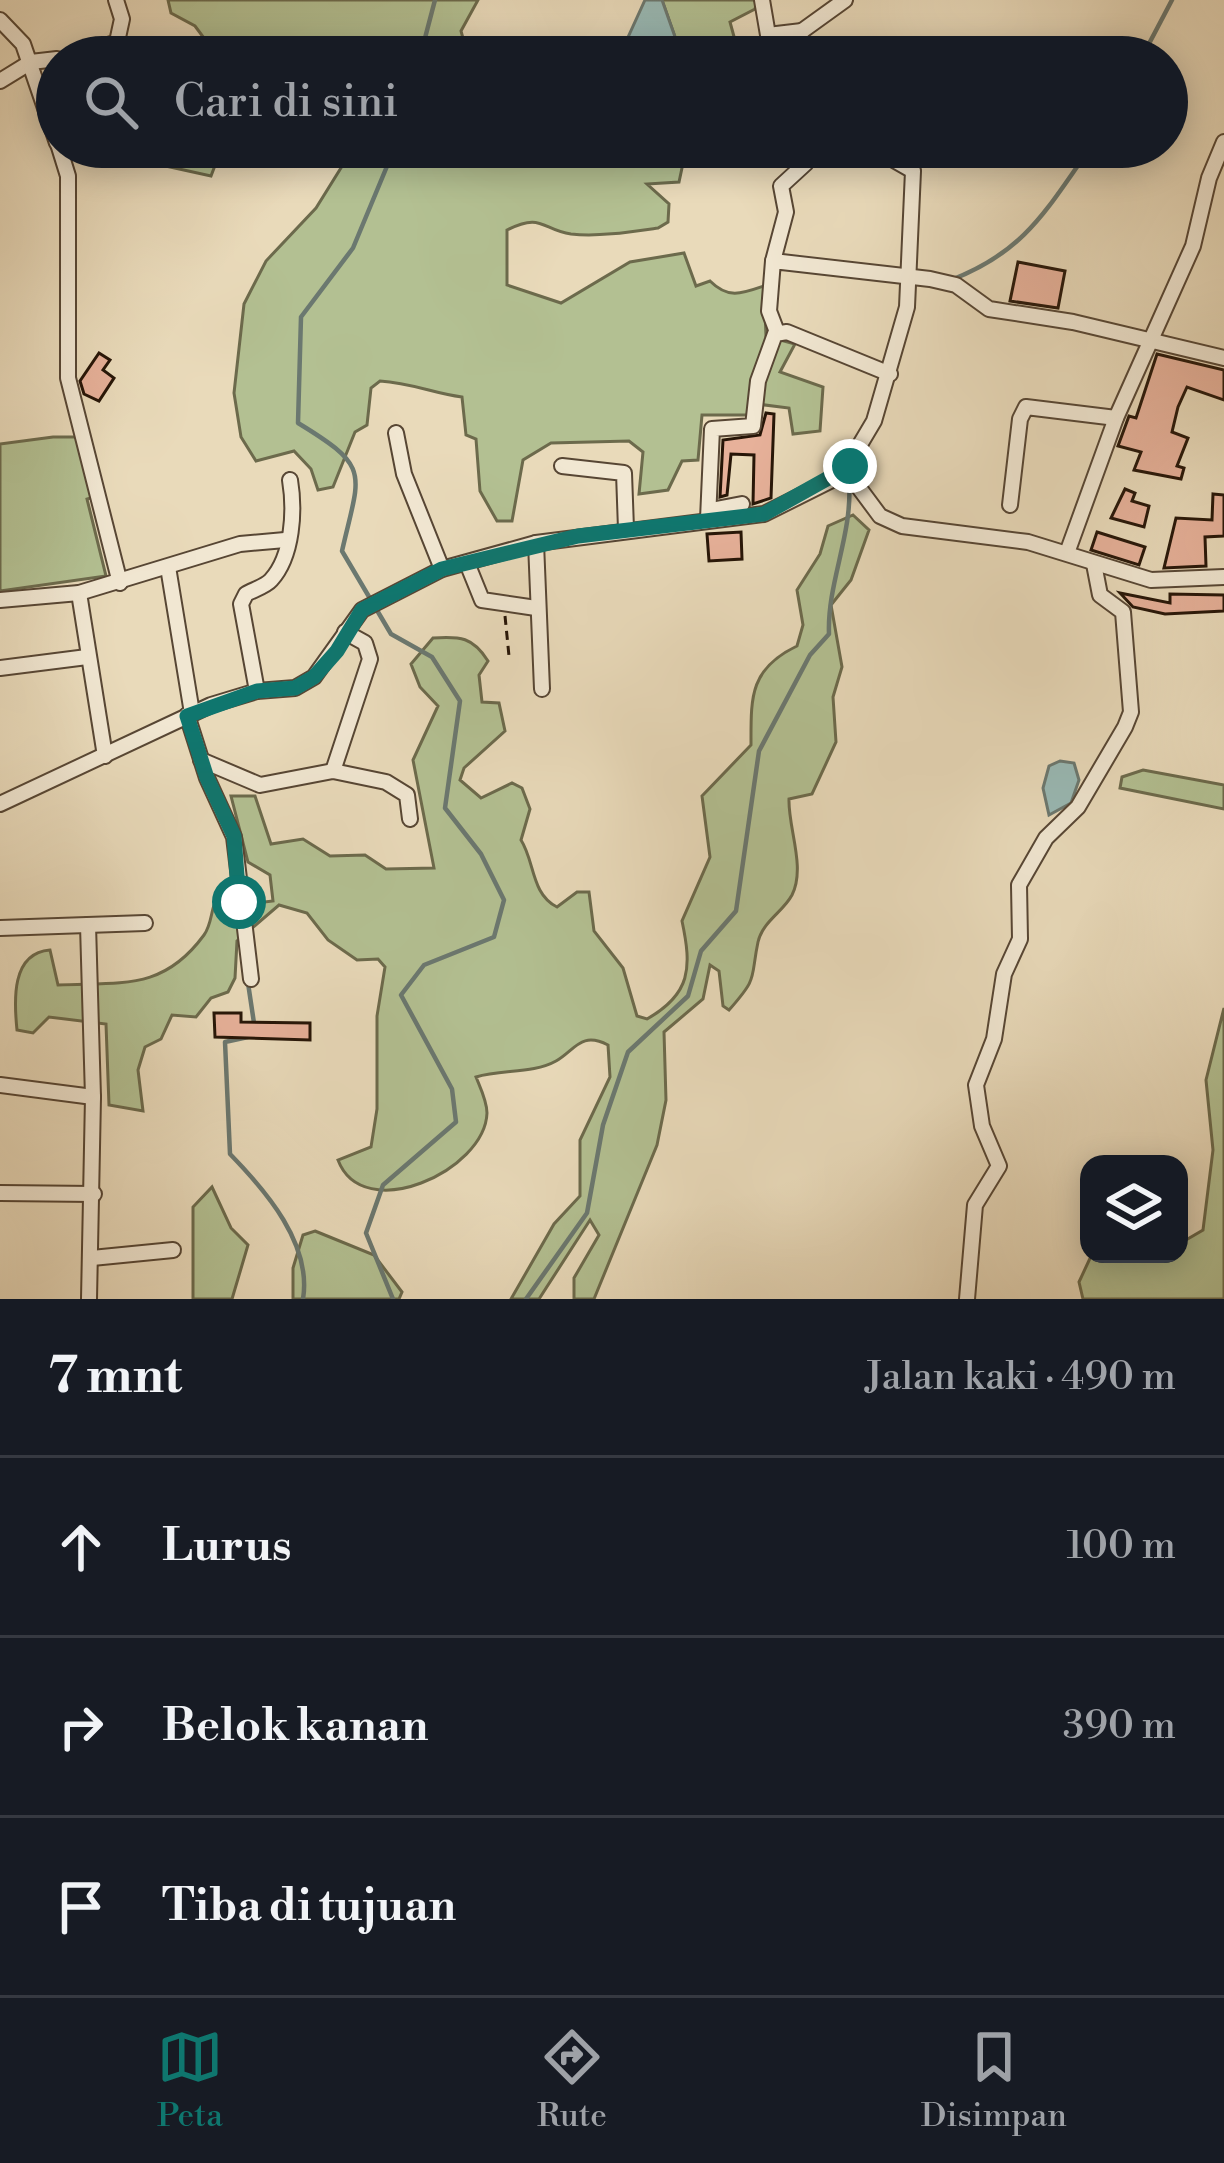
<!DOCTYPE html>
<html lang="id">
<head>
<meta charset="utf-8">
<style>
	body { margin:0; font-family:"Libre Bodoni",serif; background:#20242c; color:#f1f3f6 }
	.controls { position:absolute; right:36px; bottom:36px; display:grid; overflow:hidden; border-radius:24px; box-shadow:0 6px 30px #0003 }
	.controls button { width:108px; height:108px; display:grid; place-items:center; padding:0; border:0; border-bottom:3px solid #363941; background:#171b24; color:#f1f3f6; font:60px sans-serif }
	.stop { position:absolute; width:36px; height:36px; margin:-27px; border:9px solid #0f766e; border-radius:50%; background:#fff }
	.stop.end { background:#0f766e; border-color:#fff; box-shadow:0 3px 12px #0008 }
	.list { margin:0; padding:0; list-style:none }
	h2 { display:flex; justify-content:space-between; align-items:center; height:156px; margin:0; padding:0 48px; font-size:51px }
	h2 small { font-size:39px; font-weight:400; color:#9ea1a6 }
	.list li { display:grid; grid-template-columns:78px 1fr auto; gap:36px; align-items:center; box-sizing:border-box; height:180px; padding:0 48px; border-top:3px solid #363941 }
	.list b { display:block; font-size:45px; white-space:nowrap }
	.list em { font-size:39px; font-style:normal; color:#9ea1a6 }
	.icon { flex:none; width:66px; height:66px; fill:none; stroke:currentColor; stroke-width:2; stroke-linecap:round; stroke-linejoin:round }
	.map { position:relative; flex:none; width:1224px; height:1299px; overflow:hidden }
	.search { position:absolute; background:#171b24; box-shadow:0 6px 30px #0003; left:36px; right:36px; top:36px; height:132px; display:flex; align-items:center; gap:30px; box-sizing:border-box; padding:0 42px; border-radius:66px; color:#9ea1a6; font-size:45px }
	.sheet { height:696px; background:#171b24 }
	nav { display:flex; justify-content:space-around; align-items:center; box-sizing:border-box; height:168px; border-top:3px solid #363941; background:#171b24; font-size:33px; color:#9ea1a6 }
	nav a { display:grid; justify-items:center; gap:6px }
	nav .on { color:#0f766e }
	.map>svg:first-child { display:block }
	.green { fill:#b3c092; stroke:#6c6a4c; stroke-width:3 }
	.water { fill:#99bab6; stroke:#6b7870; stroke-width:3 }
	.lines { fill:none; stroke-linecap:round; stroke-linejoin:round }
	.stream { stroke:#6b7870; stroke-width:4.5 }
	.building { fill:#e7b19a; stroke:#261507; stroke-width:3 }
	.minor-casing { stroke:#574634; stroke-width:18 }
	.path { stroke:#261507; stroke-width:3; stroke-dasharray:9 6; stroke-linecap:butt }
	.minor { stroke:#f1e7d2; stroke-width:14 }
	.route { stroke:#0f766e; stroke-width:15 }
</style>
</head>
<body>
<div class="map">
<svg width="1224" height="1299" viewBox="0 0 1224 1299">
	<rect width="100%" height="100%" fill="#e9daba"/>
	<filter id="stains"><feTurbulence type="fractalNoise" baseFrequency=".00167" numOctaves="4"/><feColorMatrix values="0 0 0 0 .2 0 0 0 0 .09 0 0 0 0 .02 0 0 0 .5 -.17"/></filter>
	<radialGradient id="worn" r=".72"><stop offset=".6" stop-color="#630" stop-opacity="0"/><stop offset="1" stop-color="#630" stop-opacity=".3"/></radialGradient>
	<g class="green">
		<polygon points="168,0 478,0 461,31 468,57 218,57 195,26 171,13"/>
		<polygon points="662,0 757,0 755,9 730,22 736,44 778,45 787,51 785,57 676,57 680,51"/>
		<polygon points="145,147 222,147 211,176 143,161"/>
		<path d="M354 147H673L682 168 679 182 647 184 669 204 668 222 658 228C630 232 598 237 571 234 542 230 542 212 507 230V285L561 303 630 262 684 253 696 286 710 281C728 299 741 294 764 286L766 336 795 344 780 372 823 387 820 431 793 434 789 408 757 404 750 415H702L698 460 682 461 668 490 639 494 643 452 629 441 551 443 523 460 512 521H497L480 491 476 439 466 435 462 397C432 393 412 383 380 381L371 388 367 425 355 432 333 487 318 490 311 469 294 451 256 461 241 437 234 393 244 304 266 261 316 208Z"/>
		<polygon points="53,437 88,437 101,495 87,499 106,576 0,591 0,444"/>
		<path d="M853 515 869 530 851 580 831 605 842 667 833 697 836 742 812 794 789 799C788 828 806 867 792 895 783 912 763 921 758 942 750 980 759 976 729 1010L723 1006 719 971 710 965 703 999 664 1032 666 1100 657 1145 594 1299H574V1278L599 1235 590 1220 539 1299H511L554 1224 580 1196V1140L610 1077 608 1045C581 1031 575 1050 556 1061 533 1074 501 1069 476 1077 480 1087 487 1101 487 1113 485 1171 363 1226 338 1160L371 1147 377 1109V1016L385 967 378 959 357 960 328 940 307 913 279 905 237 941 235 978 228 992 211 998 196 1017 172 1015 161 1039 145 1047 138 1070 143 1111 109 1105 106 1024 49 1017 33 1033 17 1030C14 1001 11 953 50 950L58 985C122 982 163 991 204 935 214 921 209 905 222 892L244 897 247 904 273 901 270 875 248 862 231 796H255L271 844 303 839 330 856 365 855 386 869 434 868 413 760 438 706 420 687 411 664 433 638C460 636 473 637 488 661L479 675 482 702 499 703 505 731 464 768 460 780 481 798 512 783 522 788 530 809 521 840C535 862 531 894 557 907L577 892H589L594 931 623 968 637 1016 647 1019C691 994 692 968 682 921L710 857 702 796 751 745C751 698 749 669 797 646L803 625 797 590 820 554 828 526Z"/>
		<polygon points="1143,770 1224,785 1224,809 1120,788 1122,777"/>
		<polygon points="1224,1008 1224,1299 1083,1299 1079,1282 1092,1254 1179,1254 1179,1244 1203,1230 1213,1150 1206,1080"/>
		<polygon points="212,1187 231,1228 248,1245 232,1299 193,1299 193,1207"/>
		<polygon points="315,1231 374,1255 402,1292 399,1299 293,1299 293,1268 303,1235"/>
	</g>
	<g class="water">
		<polygon points="645,0 662,0 680,51 676,57 619,57"/>
		<polygon points="1060,761 1074,763 1079,780 1071,803 1049,815 1043,788 1049,766"/>
	</g>
	<g class="lines">
		<g class="stream">
			<polyline points="420,57 435,0"/>
			<polyline points="1142,57 1172,0"/>
			<path d="M951 280C1026 251 1046 210 1091 147"/>
			<polyline points="248,983 254,1023"/>
			<path d="M248 1037 225 1042 230 1154C266 1191 312 1244 303 1299"/>
			<path d="M393 1299 366 1233 383 1185 456 1122 452 1089 401 995 424 965 494 937 504 900 481 854 445 808 460 701 432 657 391 634 342 551C360 472 372 468 298 423L301 317 353 248 395 147"/>
			<path d="M526 1299 587 1213 603 1125 628 1052 688 996 701 951 736 911 759 751 810 655 829 634C827 583 853 534 849 482"/>
		</g>
	</g>
	<g class="building">
		<polygon points="1018,262 1065,271 1058,308 1010,301"/>
		<polygon points="99,353 110,360 103,370 114,378 99,401 84,394 80,381"/>
		<polygon points="1157,354 1224,370 1224,400 1187,387 1178,407 1172,432 1188,438 1177,466 1184,468 1181,479 1134,470 1141,452 1118,446 1129,416 1136,418"/>
		<polygon points="766,413 774,414 771,498 753,504 754,455 731,454 727,495 720,497 723,440 760,435"/>
		<polygon points="1125,489 1135,493 1132,501 1149,506 1144,527 1111,518"/>
		<polygon points="1213,494 1224,495 1224,536 1205,537 1206,566 1164,568 1176,518 1212,520"/>
		<polygon points="741,532 742,559 709,561 707,534"/>
		<polygon points="1097,532 1145,547 1139,565 1091,550"/>
		<polygon points="1120,593 1170,603 1170,594 1224,595 1224,611 1165,614 1133,607"/>
		<polygon points="214,1013 241,1013 241,1022 310,1023 310,1040 215,1037"/>
	</g>
	<g class="lines">
		<defs>
			<g id="minor">
				<polyline points="762,0 768,35 802,31"/>
				<polyline points="0,20 23,44 57,143"/>
				<polyline points="72,57 117,42 122,19 116,0"/>
				<polyline points="792,57 802,31 845,0"/>
				<polyline points="0,81 31,62 57,59"/>
				<polyline points="59,147 68,176 68,378 120,583"/>
				<polyline points="773,261 786,212 781,186 806,163 808,147"/>
				<polyline points="777,332 769,311 773,261 930,279 956,285 989,309 1073,322 1224,358"/>
				<polyline points="396,433 404,474 442,569"/>
				<polyline points="562,466 624,473 626,529"/>
				<polyline points="842,475 854,481 880,516 902,526 1028,542 1151,580 1224,577"/>
				<polyline points="1010,505 1020,419 1026,407 1116,418"/>
				<polyline points="708,519 712,429 753,426 758,381 775,334 787,332 890,374"/>
				<polyline points="716,519 716,509 742,504"/>
				<polyline points="536,543 542,689"/>
				<polyline points="1067,553 1116,418 1193,246 1209,178 1224,142"/>
				<polyline points="467,563 482,600 536,608"/>
				<polyline points="168,567 192,713"/>
				<polyline points="79,593 105,756"/>
				<polyline points="0,600 79,593 240,544 285,540"/>
				<polyline points="0,668 87,657"/>
				<path d="M257 691 241 604 246 594C253 590 266 586 271 580 293 556 295 510 290 480"/>
				<polyline points="187,715 207,778 234,837 251,979"/>
				<polyline points="201,760 260,785 333,771 386,782 407,795 410,819"/>
				<polyline points="333,771 370,659 365,643 345,632"/>
				<polyline points="0,804 211,705 257,691 295,688 314,677 362,610 442,569 536,543 764,514 842,475 874,421 907,307 913,171 871,147"/>
				<polyline points="88,925 93,1097"/>
				<polyline points="0,928 145,923"/>
				<polyline points="0,1085 93,1097 89,1299"/>
				<polyline points="0,1193 94,1194"/>
				<polyline points="92,1258 173,1250"/>
				<polyline points="967,1299 975,1205 999,1166 982,1126 976,1085 994,1039 1004,974 1020,939 1019,885 1046,838 1078,807 1125,727 1131,712 1123,612 1100,595 1094,564"/>
			</g>
		</defs>
		<use href="#minor" class="minor-casing"/>
		<polyline class="path" points="505,616 509,656"/>
		<use href="#minor" class="minor"/>
	</g>
	<g class="lines">
		<polyline class="route" points="239,902 234,836 207,778 187,716 257,691 295,688 314,677 337,651 362,610 442,569 578,536 764,514 850,466"/>
	</g>
	<rect width="100%" height="100%" filter="url(#stains)"/>
	<rect width="100%" height="100%" fill="url(#worn)"/>
</svg>
<div class="controls">
<button><svg class="icon" aria-label="layers" viewBox="0 0 24 24"><path d="M12 4l9 5-9 5-9-5zM3 14l9 5 9-5"/></svg></button>
</div>
<div class="stop" style="left:239px;top:902px"></div>
<div class="stop end" style="left:850px;top:466px"></div>
<div class="search"><svg class="icon" aria-label="search" viewBox="0 0 24 24"><circle cx="10" cy="10" r="6"/><path d="M15 15l6 6"/></svg>Cari di sini</div>
</div>
<section class="sheet">
<h2>7 mnt<small>Jalan kaki · 490 m</small></h2>
<ul class="list">
<li><svg class="icon" aria-label="ahead" viewBox="0 0 24 24"><path d="M12 20V5M6 11l6-6 6 6"/></svg><div><b>Lurus</b></div><em>100 m</em></li>
<li><svg class="icon" aria-label="right" viewBox="0 0 24 24"><path d="M7 20v-9h11M14 6l5 5-5 5"/></svg><div><b>Belok kanan</b></div><em>390 m</em></li>
<li><svg class="icon" aria-label="arrive" viewBox="0 0 24 24"><path d="M6 21V4h12l-3 4 3 4H6"/></svg><div><b>Tiba di tujuan</b></div></li>
</ul>
</section>
<nav>
<a class="on"><svg class="icon" aria-label="map" viewBox="0 0 24 24"><path d="M3 6l6-2 6 2 6-2v14l-6 2-6-2-6 2zM9 4v14M15 6v14"/></svg>Peta</a>
<a><svg class="icon" aria-label="directions" viewBox="0 0 24 24"><path d="M12 3l9 9-9 9-9-9zM9 14v-3h6M13 9l2 2-2 2"/></svg>Rute</a>
<a><svg class="icon" aria-label="saved" viewBox="0 0 24 24"><path d="M7 4h10v16l-5-4-5 4z"/></svg>Disimpan</a>
</nav>
</body>
</html>
